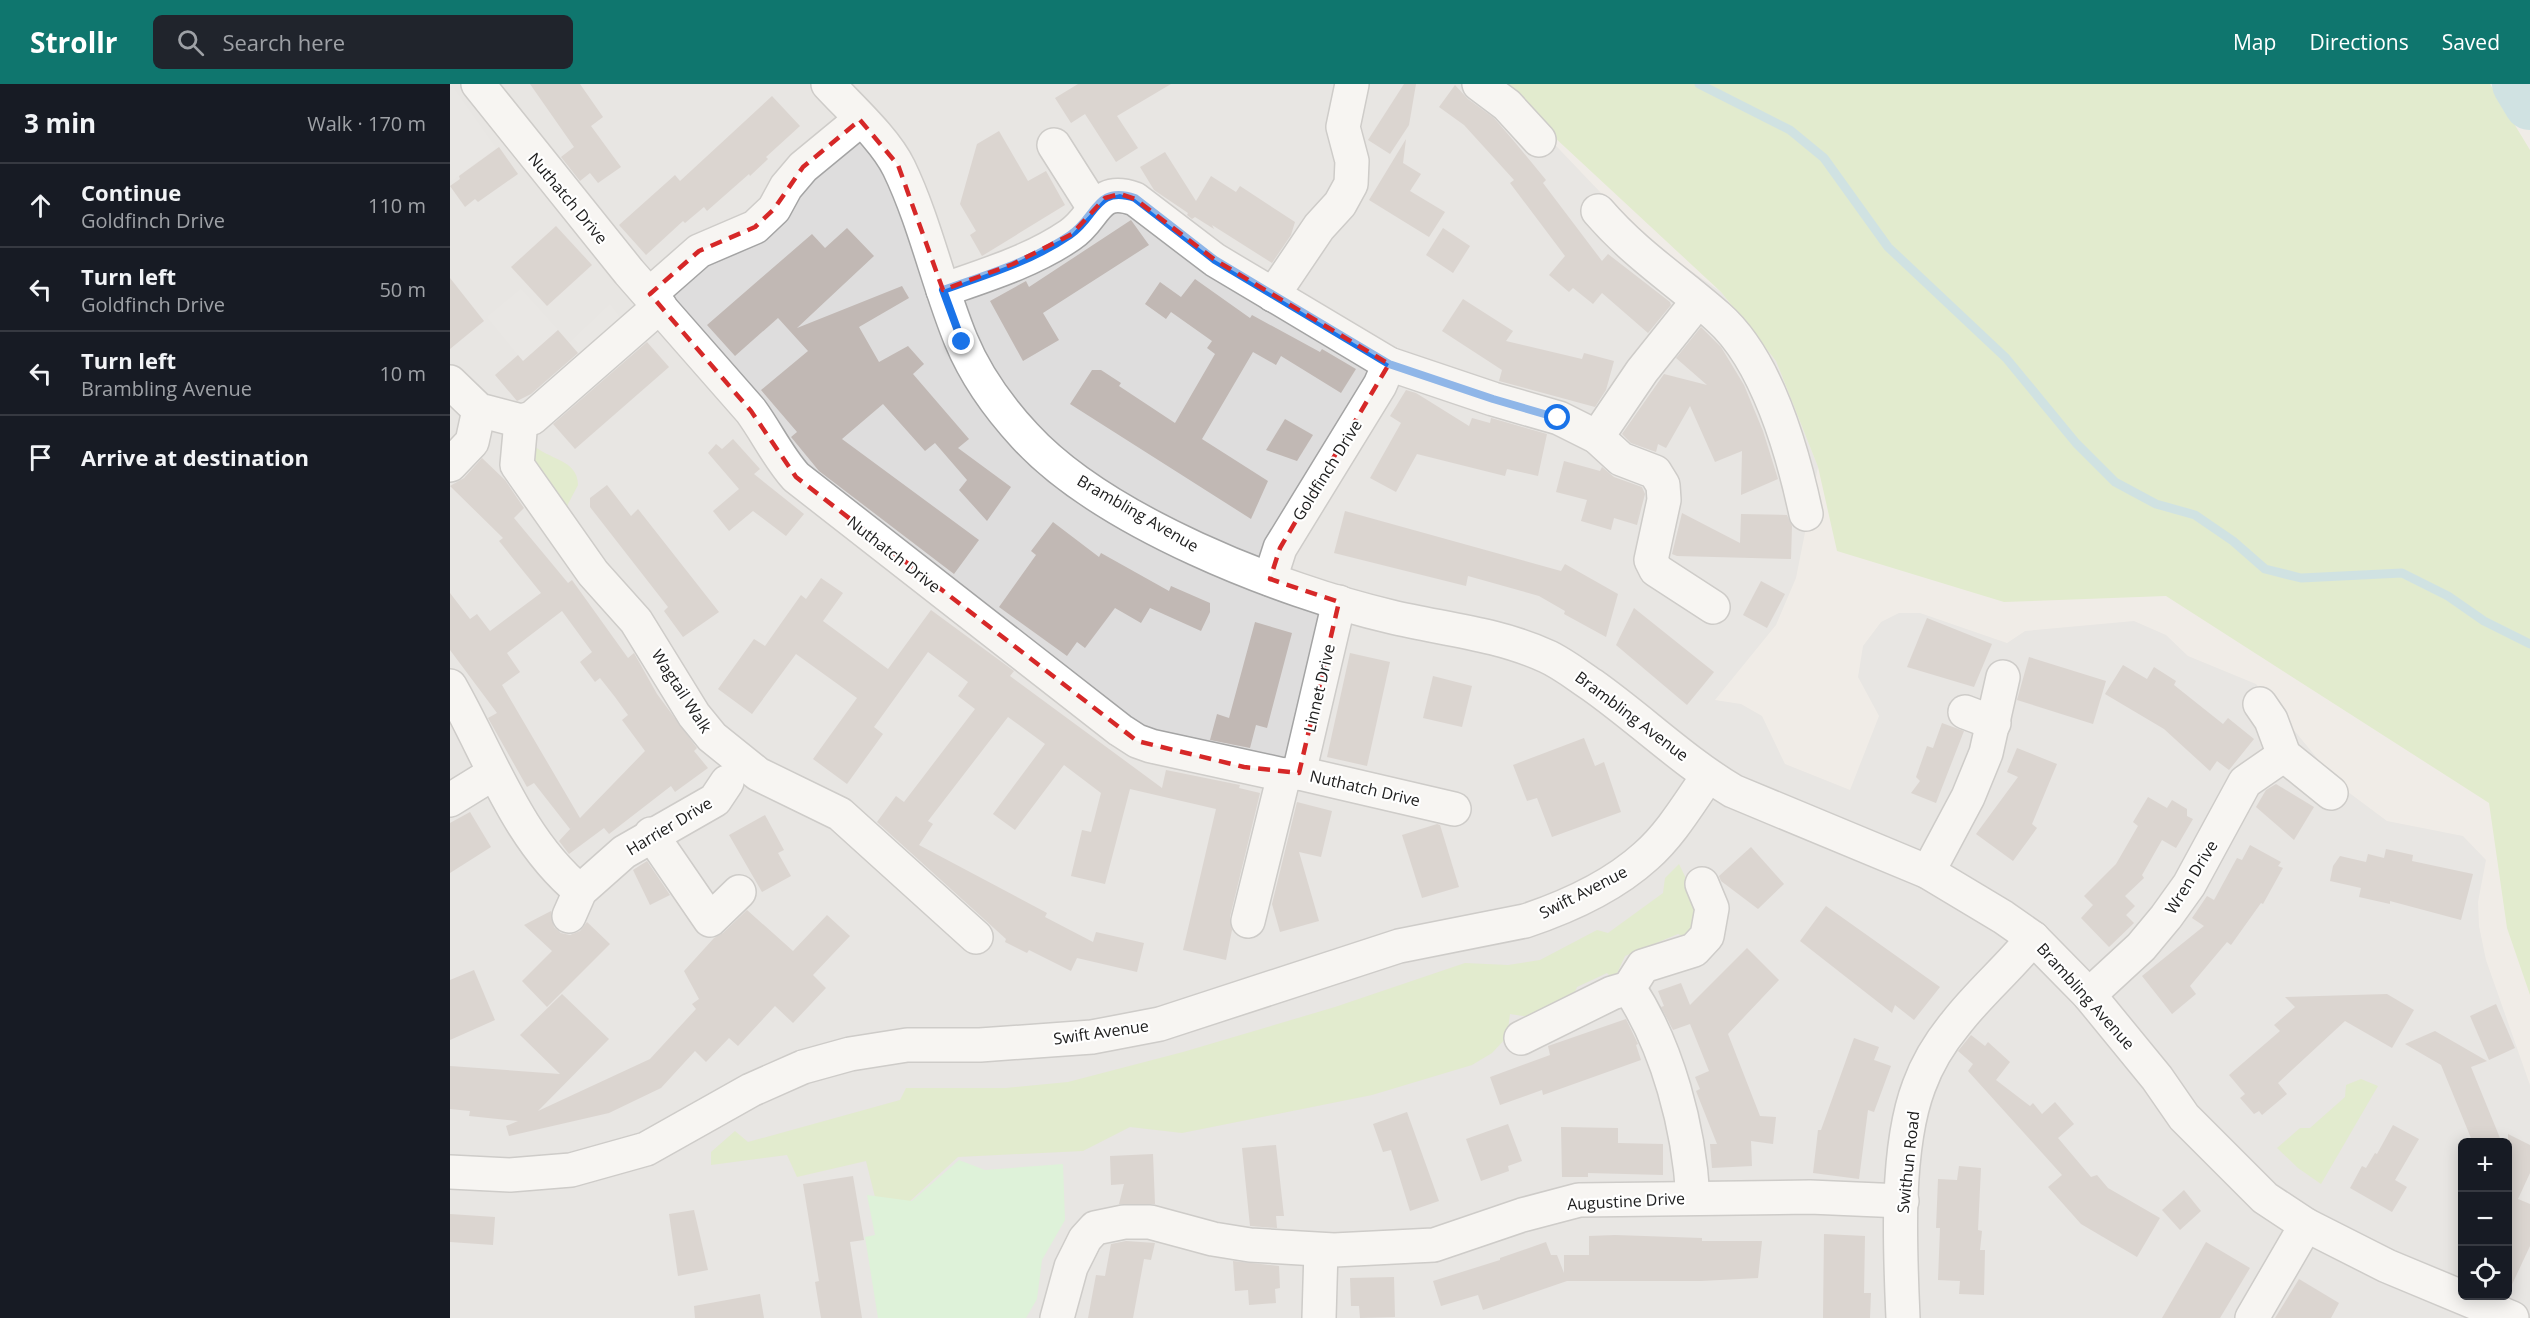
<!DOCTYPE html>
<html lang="en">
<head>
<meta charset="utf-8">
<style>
	body { margin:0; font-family:"Open Sans",sans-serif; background:#20242c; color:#f1f3f6 }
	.controls { position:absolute; right:18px; bottom:18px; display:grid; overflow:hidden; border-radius:9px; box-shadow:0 3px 15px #0003 }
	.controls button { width:54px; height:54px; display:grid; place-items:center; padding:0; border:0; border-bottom:2px solid #363941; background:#171b24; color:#f1f3f6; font:30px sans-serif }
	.stop { position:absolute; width:18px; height:18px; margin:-14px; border:4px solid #1a73e8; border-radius:50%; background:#fff }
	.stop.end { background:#1a73e8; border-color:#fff; box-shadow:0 2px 6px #0008 }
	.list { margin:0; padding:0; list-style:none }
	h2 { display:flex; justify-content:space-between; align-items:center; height:78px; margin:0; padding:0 24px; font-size:26px }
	h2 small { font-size:20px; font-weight:400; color:#9ea1a6 }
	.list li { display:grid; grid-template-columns:39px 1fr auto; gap:18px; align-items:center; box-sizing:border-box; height:84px; padding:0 24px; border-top:2px solid #363941 }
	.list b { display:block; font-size:22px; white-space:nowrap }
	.list p { margin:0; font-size:20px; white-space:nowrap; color:#9ea1a6 }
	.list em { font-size:20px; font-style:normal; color:#9ea1a6 }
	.icon { flex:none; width:33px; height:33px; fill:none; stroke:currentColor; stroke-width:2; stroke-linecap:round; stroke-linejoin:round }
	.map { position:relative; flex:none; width:2080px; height:1234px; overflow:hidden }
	header { display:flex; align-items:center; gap:36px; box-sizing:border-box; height:84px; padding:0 30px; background:#0f766e; color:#fff }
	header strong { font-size:28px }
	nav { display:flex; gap:33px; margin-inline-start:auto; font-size:21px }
	.search { width:420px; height:54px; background:#20242c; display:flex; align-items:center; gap:15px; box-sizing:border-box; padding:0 21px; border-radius:9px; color:#9ea1a6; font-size:22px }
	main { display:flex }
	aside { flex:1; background:#171b24 }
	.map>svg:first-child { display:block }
	.residential { fill:#dedddd; fill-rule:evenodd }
	.grass { fill:#d1e8af }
	.park { fill:#c8f8c7 }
	.parking { fill:#e0e0e0 }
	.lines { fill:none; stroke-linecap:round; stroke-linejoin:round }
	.stream { stroke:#a9d6dc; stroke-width:9 }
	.river { stroke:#a9d6dc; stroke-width:52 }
	.building { fill:#c1b8b4; fill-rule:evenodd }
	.minor-casing { stroke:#a4a4a4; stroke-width:36 }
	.minor { stroke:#fff; stroke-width:33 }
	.route { stroke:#1a73e8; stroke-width:8 }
	.marked { fill:none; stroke:#d62828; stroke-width:4.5; stroke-dasharray:12 8; stroke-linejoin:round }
	.labels { text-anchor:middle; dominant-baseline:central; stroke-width:4.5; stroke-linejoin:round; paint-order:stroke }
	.street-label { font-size:16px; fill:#202020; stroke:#fff }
</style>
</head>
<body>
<header>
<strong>Strollr</strong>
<div class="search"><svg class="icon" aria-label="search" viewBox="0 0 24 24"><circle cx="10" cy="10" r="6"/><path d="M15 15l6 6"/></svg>Search here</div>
<nav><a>Map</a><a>Directions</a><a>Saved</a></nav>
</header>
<main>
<aside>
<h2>3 min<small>Walk · 170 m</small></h2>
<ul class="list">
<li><svg class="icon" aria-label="ahead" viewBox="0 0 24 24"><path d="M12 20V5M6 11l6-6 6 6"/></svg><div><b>Continue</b><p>Goldfinch Drive</p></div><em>110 m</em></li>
<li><svg class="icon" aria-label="left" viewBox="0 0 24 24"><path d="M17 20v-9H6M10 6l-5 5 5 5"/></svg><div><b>Turn left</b><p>Goldfinch Drive</p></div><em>50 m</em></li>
<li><svg class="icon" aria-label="left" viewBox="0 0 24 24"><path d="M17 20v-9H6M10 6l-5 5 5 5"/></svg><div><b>Turn left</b><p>Brambling Avenue</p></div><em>10 m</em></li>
<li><svg class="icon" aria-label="arrive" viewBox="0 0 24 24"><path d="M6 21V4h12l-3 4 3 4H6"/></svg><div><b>Arrive at destination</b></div></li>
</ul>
</aside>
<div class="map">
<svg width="2080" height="1234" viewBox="0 0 2080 1234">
	<rect width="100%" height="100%" fill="#f0ece7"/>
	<path class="residential" d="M0 0H1041L1067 21 1193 153 1271 208 1326 277 1368 383 1346 494 1326 541 1265 616 1291 620 1312 632 1335 680 1400 706 1429 632 1408 593 1413 562 1431 538 1449 529H1470L1557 559 1575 547 1684 537 1716 551 1738 572 1806 600 1890 702 1937 737 2013 752 2036 776 2028 818 2029 842 2036 876 2080 1001V1234H0ZM2012 1058H2058V1212H2012Z"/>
	<g class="grass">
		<polygon points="1047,0 2040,0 2080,66 2080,911 2057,844 2039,719 1716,512 1554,518 1387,467 1368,383 1326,277 1271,208"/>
		<path d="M82 360C98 376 128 375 128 401L118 420 116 433 84 388Z"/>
		<polygon points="1229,780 1243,809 1250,843 1240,855 1228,850 1175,872 1164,896 1157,889 1127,903 1123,913 1092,935 1060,930 1057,953 1042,969 1022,981 922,1011 732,1049 680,1043 633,1067 508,1073 459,1118 425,1113 416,1077 347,1093 337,1071 261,1081 261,1068 285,1047 298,1058 450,1016 456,1004 556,1004 618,998 733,968 885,923 1015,879 1058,881 1090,876 1147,846 1158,849 1213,809 1215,794"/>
		<polygon points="1911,995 1928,1002 1871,1100 1848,1084 1827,1064 1850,1044 1860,1044 1895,1013 1896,1001"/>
	</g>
	<polygon class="park" points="509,1076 535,1086 613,1080 615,1136 592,1176 587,1215 576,1234 428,1234 415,1153 425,1151 417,1111 462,1117"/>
	<g class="parking">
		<polygon points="3,3 46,64 0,98 0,6"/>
		<polygon points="71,205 108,246 73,277 37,233"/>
		<polygon points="160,220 171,235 131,272 119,259"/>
	</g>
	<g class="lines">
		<polyline class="stream" points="1249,0 1340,46 1374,74 1438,163 1556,274 1626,359 1665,398 1706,420 1745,431 1783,457 1815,485 1851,494 1952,489 1998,512 2034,537 2080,560"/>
		<polyline class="river" points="2068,0 2080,20"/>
	</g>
	<g class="building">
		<polygon points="80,0 130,0 153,33 141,42 171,83 148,99 140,89 130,97 111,73 124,63"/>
		<polygon points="628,0 721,0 667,32 688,64 666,78 635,30 621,39 605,14"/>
		<polygon points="954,0 966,0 959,41 940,70 918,56"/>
		<polygon points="1005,1 1018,15 1044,34 1063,56 1096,96 1093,99 1152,177 1158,170 1220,218 1221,221 1198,249 1152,209 1143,220 1123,204 1119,208 1099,191 1115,172 1060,99 1064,96 1014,41 989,23"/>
		<polygon points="322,12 350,42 316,73 318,75 300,92 299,90 257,127 254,123 235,139 233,137 196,171 169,141 225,91 230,97"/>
		<polygon points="549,47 578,97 596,87 615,121 532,172 520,151 526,147 510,120 527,60"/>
		<polygon points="956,55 953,79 971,90 960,107 995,128 979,153 919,116"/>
		<polygon points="49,63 68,90 28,118 25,115 15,123 0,102 10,95 9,92"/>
		<polygon points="715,68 746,117 761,92 786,108 790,102 845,138 841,151 822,179 762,141 764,145 745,133 742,135 737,131 738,129 704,106 690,83"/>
		<polygon points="681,136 699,161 593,229 609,256 573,277 540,217 576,197 579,203"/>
		<polygon points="106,142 142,181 97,222 61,183"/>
		<polygon points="397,144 424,172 347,244 452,202 459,214 409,243 429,278 458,262 474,280 463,290 519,355 508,364 561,403 537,437 509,406 517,396 485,359 475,367 433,320 392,355 529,456 504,490 369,387 341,353 347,348 311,306 358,267 328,234 285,272 257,241 362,150 375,164"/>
		<polygon points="993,144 1020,162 1003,189 976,171"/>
		<polygon points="0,194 34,237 0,265"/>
		<polygon points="745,195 800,234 802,231 870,268 872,265 906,285 891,309 831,272 826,281 803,268 752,355 818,397 801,435 620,320 642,286 651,286 671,299 669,302 725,339 765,270 757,264 762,257 721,228 716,235 695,220 710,198 731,213"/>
		<polygon points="1013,215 1063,247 1056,257 1132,275 1134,269 1164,277 1156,306 1145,323 1049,297 1052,286 992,247"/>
		<polygon points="1251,243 1271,263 1294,301 1313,347 1328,395 1291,411 1292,367 1265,378 1240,322 1216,364 1208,360 1206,368 1181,359 1172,350 1214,290 1257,301 1226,274"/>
		<polygon points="108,246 128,269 81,310 67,317 45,291 68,271 73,277"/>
		<polygon points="197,258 219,283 125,365 103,340"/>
		<polygon points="956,306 966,309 1019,342 1022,334 1040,339 1041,334 1097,350 1088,392 1057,385 1055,392 967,370 946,408 920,394 951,339 940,332"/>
		<polygon points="835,335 863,351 847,377 816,366"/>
		<polygon points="283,355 310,385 304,390 354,430 336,452 303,427 279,447 263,427 289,405 258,369 266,360 272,365"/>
		<path d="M32 374 55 396 74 424 64 434 118 499 122 496 178 574 184 569 207 610 247 664 244 667 258 684 225 708 221 702 159 750 154 744 119 770 109 757 122 743 120 745 84 699 77 703 38 634 47 629 0 566V509L20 535 27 530 40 547 91 509 49 457 53 454 0 402 14 394ZM112 527 142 568 130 578 145 598 150 594 165 613 178 631 172 636 195 667 130 734 52 601 70 588 57 569Z"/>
		<polygon points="1114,377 1150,387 1152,383 1164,393 1192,403 1195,410 1187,441 1164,434 1161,446 1131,437 1137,416 1106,408"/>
		<polygon points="157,401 181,432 188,425 269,528 233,553 214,527 218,523 140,423 140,414"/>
		<polygon points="895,427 1111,487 1115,480 1168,510 1156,553 1114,530 1115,527 1089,512 1018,492 1016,502 884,469"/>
		<polygon points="1232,429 1290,459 1291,430 1337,431 1342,442 1341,475 1227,472 1222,470"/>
		<polygon points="603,438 649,473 651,469 719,507 721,502 760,519 760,528 751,547 700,524 691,539 665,524 635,564 627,558 617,572 549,523 586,471 581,467"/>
		<polygon points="371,494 393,509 373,537 438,585 481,526 564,587 560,592 712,704 716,686 790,701 789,704 810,709 780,833 782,846 776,876 733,866 766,725 680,705 655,800 621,792 632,746 641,748 651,709 614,681 565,746 543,730 595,660 558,633 478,737 483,740 469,761 597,829 595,833 643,858 646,848 694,859 687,888 627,874 621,887 579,866 577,869 555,858 556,855 427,738 446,712 454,718 525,625 508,612 518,598 478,568 424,643 433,650 397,700 363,675 407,614 346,570 302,630 268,605 304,555 315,562 351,511 356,515"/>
		<polygon points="1311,497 1335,510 1317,544 1293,531"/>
		<polygon points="1184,524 1264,588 1237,621 1166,561"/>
		<polygon points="1477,534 1542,560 1524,603 1457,583"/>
		<polygon points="805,538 842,549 817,644 806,641 800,664 760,656 767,630 779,634"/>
		<polygon points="900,569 940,578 917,682 877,673"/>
		<polygon points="1579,573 1656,597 1643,640 1567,616"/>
		<polygon points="1673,581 1697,595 1704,583 1726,597 1724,601 1773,640 1778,634 1804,655 1779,686 1767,677 1760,687 1714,645 1655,610"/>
		<polygon points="983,592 1022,602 1012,643 973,634"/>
		<polygon points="1492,639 1514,647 1486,719 1461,709 1470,697 1466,693 1477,662 1483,664"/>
		<polygon points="1134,654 1145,682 1154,678 1171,728 1102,753 1087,714 1077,717 1063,681"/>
		<polygon points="1567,664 1607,680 1582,740 1587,744 1563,777 1526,750 1568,693 1557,688"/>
		<polygon points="1826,700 1864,723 1844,756 1806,723 1816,706"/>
		<polygon points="1698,713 1717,724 1722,716 1737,725 1737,732 1743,735 1726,764 1712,756 1692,791 1694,794 1675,812 1685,822 1676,831 1684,839 1659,863 1631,834 1643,821 1634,812 1666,780 1688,742 1683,738"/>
		<polygon points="847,718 882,727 871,773 849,768 869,837 830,848 822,820"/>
		<polygon points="20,728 41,763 0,789 0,739"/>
		<polygon points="315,731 334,766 328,769 341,792 312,808 279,751"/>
		<polygon points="987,740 990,741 1009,803 972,814 952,751"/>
		<polygon points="1800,761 1831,778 1828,782 1833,784 1813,820 1811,819 1781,861 1777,858 1740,902 1746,910 1722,930 1692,892 1754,842 1742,834 1757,812 1764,816 1787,774 1792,776"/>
		<polygon points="1301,763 1334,800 1308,825 1271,797 1269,792"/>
		<polygon points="1936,765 1963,771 1962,777 2023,790 2011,836 1940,817 1940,820 1909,813 1911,804 1880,797 1883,782 1890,772 1916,778 1918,770 1934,774"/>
		<polygon points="197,777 220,811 200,821 183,786"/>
		<polygon points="1376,822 1490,903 1464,936 1445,921 1442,929 1350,857"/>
		<polygon points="297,826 343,867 377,831 400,852 363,891 376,904 343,939 325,922 288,962 279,954 256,978 245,967 211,1004 159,1029 59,1052 56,1042 68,1037 19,1032 20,1027 0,1025 0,982 110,990 70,951 112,910 159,955 88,1027 200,975 246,925 242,920 249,915 234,887 264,854 273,849"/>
		<polygon points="101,827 104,843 111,849 120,851 130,847 137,838 160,860 97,923 72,897 102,867 74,841"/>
		<polygon points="1297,864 1329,896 1278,950 1310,1032 1326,1033 1323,1060 1301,1057 1302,1082 1262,1084 1260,1060 1267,1060 1246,1007 1250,1005 1245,993 1259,987 1240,940 1223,946 1211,923 1214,922 1208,907 1231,899 1240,921"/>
		<polygon points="24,886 45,936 0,956 0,896"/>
		<polygon points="1937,910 1964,926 1942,964 1895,937 1828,999 1837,1010 1812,1031 1809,1027 1804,1030 1790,1014 1795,1010 1779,991 1830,947 1824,941 1845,923 1835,913"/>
		<polygon points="2046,920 2065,964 2039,976 2020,932"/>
		<polygon points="1176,935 1188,960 1186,961 1191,976 1093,1011 1092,1006 1050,1021 1040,993 1100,971 1098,962"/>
		<polygon points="1985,947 2037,977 2021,983 2052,1059 2023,1059 1991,981 1955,960"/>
		<polygon points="1521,951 1535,962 1538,958 1560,978 1546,996 1580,1022 1583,1019 1592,1030 1605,1018 1624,1040 1608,1054 1641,1093 1647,1091 1658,1104 1710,1134 1687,1173 1631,1140 1598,1103 1612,1091 1518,987 1523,980 1508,967"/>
		<polygon points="1404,954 1429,963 1424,976 1441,982 1424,1028 1418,1026 1409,1095 1363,1089 1368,1046 1371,1046"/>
		<polygon points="957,1028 989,1117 960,1127 941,1066 933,1068 923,1040"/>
		<polygon points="1058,1040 1072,1077 1058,1082 1059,1087 1031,1097 1016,1055"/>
		<polygon points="1943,1041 1969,1055 1945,1096 1957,1103 1942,1128 1900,1104 1912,1082 1916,1084 1925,1069 1927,1070"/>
		<polygon points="1111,1043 1168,1044 1168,1059 1213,1060 1213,1091 1138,1089 1138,1093 1112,1093"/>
		<polygon points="2058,1050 2080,1061 2080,1089 2068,1115 2080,1120 2080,1162 2058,1209"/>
		<polygon points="826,1061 834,1132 826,1132 827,1144 800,1142 792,1064"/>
		<polygon points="703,1070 705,1120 669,1120 674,1100 661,1101 660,1072"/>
		<polygon points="1509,1082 1531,1084 1528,1146 1532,1147 1530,1166 1535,1166 1534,1211 1509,1210 1510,1197 1488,1196 1490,1144 1486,1144 1488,1095 1507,1096"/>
		<polygon points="403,1092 414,1156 400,1158 412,1234 371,1234 365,1198 369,1197 353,1100"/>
		<polygon points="1734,1106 1751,1127 1730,1146 1712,1126"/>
		<polygon points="244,1126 258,1186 228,1192 219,1130"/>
		<polygon points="0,1130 45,1133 43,1161 0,1158"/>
		<polygon points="1374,1150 1415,1152 1414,1209 1421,1209 1420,1234 1373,1234"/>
		<polygon points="1165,1151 1252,1154 1252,1157 1312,1157 1308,1194 1251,1197 1117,1197 1033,1226 1028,1211 991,1222 983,1197 1050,1176 1050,1174 1096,1158 1101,1171 1107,1171 1114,1189 1114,1171 1139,1171 1139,1152"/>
		<polygon points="676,1157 705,1159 701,1176 694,1175 683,1234 638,1234 646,1191 655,1192 661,1160"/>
		<polygon points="1756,1158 1800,1184 1770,1234 1712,1234"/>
		<polygon points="783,1177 829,1182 830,1204 825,1205 826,1219 799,1221 798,1206 785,1207"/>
		<polygon points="944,1193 945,1233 910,1234 909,1222 901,1222 900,1194"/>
		<polygon points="1849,1195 1889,1219 1881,1234 1825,1234"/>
		<polygon points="310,1210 314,1234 245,1234 244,1222"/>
	</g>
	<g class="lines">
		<defs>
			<g id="minor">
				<path d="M28 0 179 188 301 327C317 349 328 373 346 393L670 646 687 657 701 662 834 691 849 689 1004 725"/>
				<path d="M378 0C400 24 435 55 449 84 475 138 488 200 511 256 525 290 550 325 575 352 653 437 830 507 942 533 993 545 1048 550 1096 572 1112 579 1127 591 1142 601 1190 635 1233 677 1283 707L1478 788 1553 833 1583 854 1639 911 1707 994 1734 1033 1815 1114 1856 1141 1937 1182 2062 1234"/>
				<polyline points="1029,0 1057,21 1089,56"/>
				<polyline points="604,61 644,124"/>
				<path d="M1148 127C1185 170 1226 196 1268 233 1317 276 1343 369 1356 430"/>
				<path d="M493 206C536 191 582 177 620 151 647 133 645 101 685 115L765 176 939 280 1043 315 1109 334 1147 353 1171 375 1205 388 1213 401 1214 416 1201 476 1206 486 1263 523"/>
				<polyline points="200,210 249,167 305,143 324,125 336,103 353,83 410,36"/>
				<polyline points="823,211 869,143 890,120 901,100 902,77 893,43 902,0"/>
				<polyline points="0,298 29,326 71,337 82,334 210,222"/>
				<polyline points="71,337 67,381 143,489 186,537 244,631 262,653 308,690 390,730 526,853"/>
				<polyline points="1147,353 1192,287 1248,217"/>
				<polyline points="0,381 22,358 29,326"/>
				<polyline points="820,495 830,464 930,301 939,280"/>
				<path d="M0 602C40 672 67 755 130 807"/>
				<polyline points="1810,620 1821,636 1834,671 1881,709"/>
				<polyline points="1515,628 1544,639"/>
				<polyline points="849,689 889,518"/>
				<polyline points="0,716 44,689"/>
				<polyline points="201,750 260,836 289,808"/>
				<polyline points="1478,788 1518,713 1536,669 1553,593"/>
				<polyline points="119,832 130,807 174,768 265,716 277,698"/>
				<polyline points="798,837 834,691"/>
				<path d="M1179 904C1218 963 1239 1044 1243 1114"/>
				<polyline points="1639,911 1691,863 1716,833 1739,801 1795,698 1834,671"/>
				<polyline points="1071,954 1162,909 1179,904 1193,882 1244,866 1257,852 1262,824 1252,800"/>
				<path d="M0 1088 60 1091 121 1086 196 1065 301 1006 353 983 400 970 457 961H530L642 953 710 940 949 862 1075 837C1117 823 1163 802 1196 772 1221 750 1239 719 1258 692"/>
				<polyline points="607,1234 621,1183 635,1155 645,1144 674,1138 700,1138 763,1155 800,1161 884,1166 984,1161 1072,1131 1129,1116 1360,1113 1452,1117"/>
				<polyline points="869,1234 871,1166"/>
				<path d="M1453 1234C1450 1166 1445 1065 1469 1002 1477 980 1491 957 1506 939 1529 909 1559 884 1583 854"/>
				<polyline points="1802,1234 1856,1141"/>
			</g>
		</defs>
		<use href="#minor" class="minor-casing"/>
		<use href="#minor" class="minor"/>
	</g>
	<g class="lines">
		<path class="route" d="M512 258 493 206C536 191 582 177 620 151 647 133 645 101 685 114L765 176 939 280 1043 315 1108 334"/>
	</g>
	<path d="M0 0H2080V1234H0ZM410 36 448 81 493 206 563 180 622 150 655 114 670 110 685 115 765 176 939 280 830 464 820 495 889 518 849 689 794 683 687 657 346 393 301 327 200 210 249 167 305 143 324 125 353 83Z" fill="#f0ece7" fill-opacity=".55" fill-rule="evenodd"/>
	<path class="marked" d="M410 36 448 81 493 206 563 180 622 150 655 114 670 110 685 115 765 176 939 280 830 464 820 495 889 518 849 689 794 683 687 657 346 393 301 327 200 210 249 167 305 143 324 125 353 83Z"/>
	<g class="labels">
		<g class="street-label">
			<text transform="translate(118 114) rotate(50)">Nuthatch Drive</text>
			<text transform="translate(877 386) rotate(-58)">Goldfinch Drive</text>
			<text transform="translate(688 429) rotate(30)">Brambling Avenue</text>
			<text transform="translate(444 470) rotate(38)">Nuthatch Drive</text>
			<text transform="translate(869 604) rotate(-77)">Linnet Drive</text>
			<text transform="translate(232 607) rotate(57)">Wagtail Walk</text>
			<text transform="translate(1182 632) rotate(37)">Brambling Avenue</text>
			<text transform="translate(915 704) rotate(13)">Nuthatch Drive</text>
			<text transform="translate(219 742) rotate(-31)">Harrier Drive</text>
			<text transform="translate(1741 793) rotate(-58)">Wren Drive</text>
			<text transform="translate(1133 808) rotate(-27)">Swift Avenue</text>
			<text transform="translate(1636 912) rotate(48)">Brambling Avenue</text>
			<text transform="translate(651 948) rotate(-8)">Swift Avenue</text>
			<text transform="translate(1458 1078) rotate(-84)">Swithun Road</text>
			<text transform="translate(1176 1117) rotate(-3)">Augustine Drive</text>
		</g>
	</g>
</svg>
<div class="controls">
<button>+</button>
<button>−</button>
<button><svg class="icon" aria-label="locate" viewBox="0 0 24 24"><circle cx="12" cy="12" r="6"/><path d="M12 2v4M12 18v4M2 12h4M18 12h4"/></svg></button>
</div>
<div class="stop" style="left:1108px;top:334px"></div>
<div class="stop end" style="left:512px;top:258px"></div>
</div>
</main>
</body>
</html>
